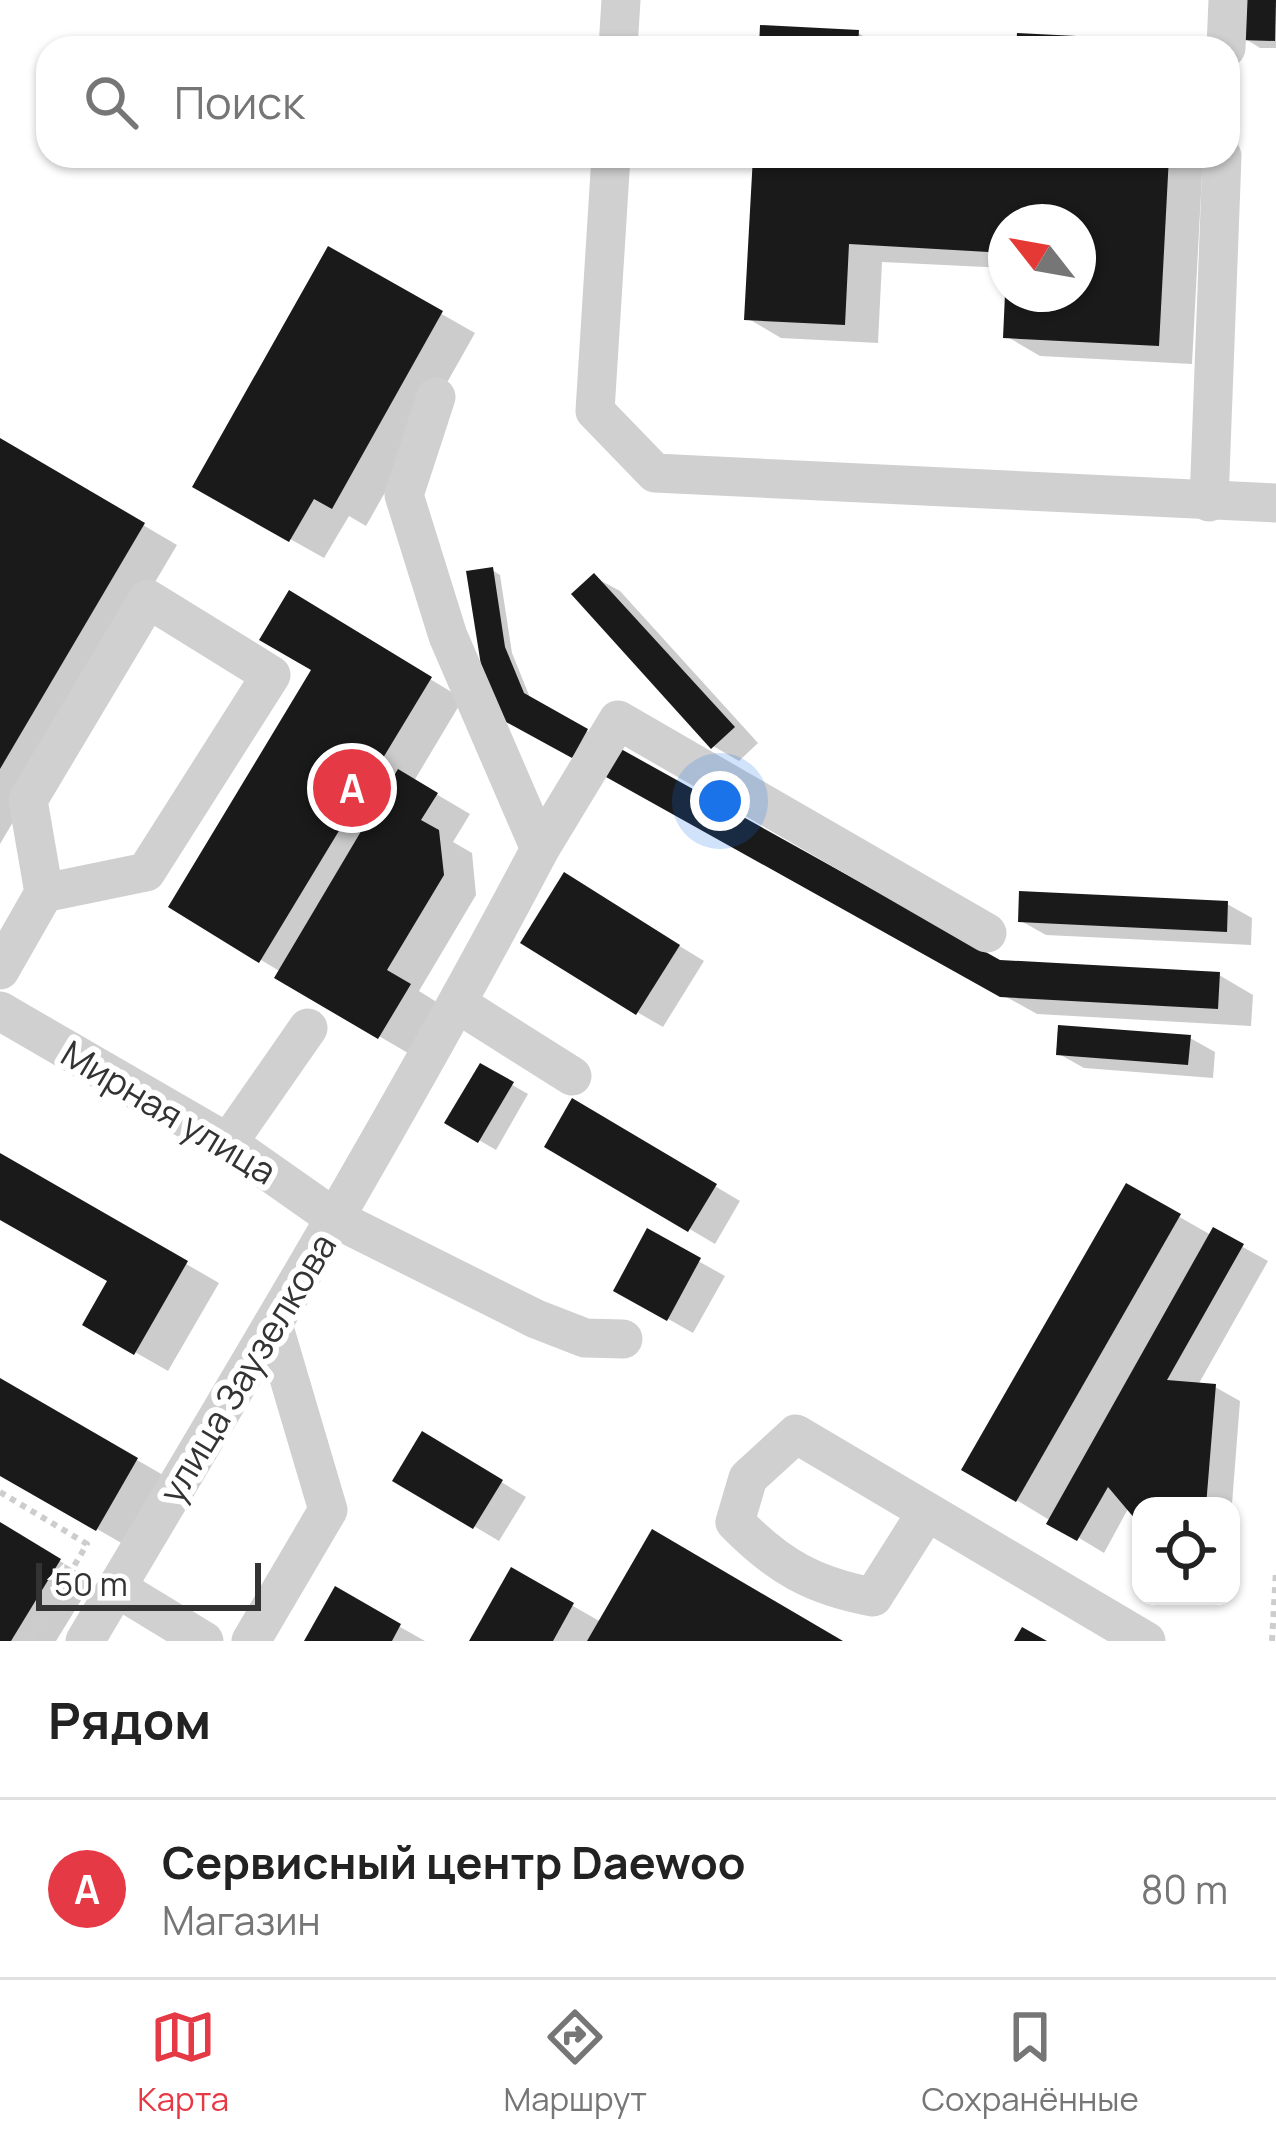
<!DOCTYPE html>
<html lang="ru">
<head>
<meta charset="utf-8">
<style>
	body { margin:0; font-family:Manrope,sans-serif; background:#f6f6f6; color:#222 }
	.controls { position:absolute; right:36px; bottom:36px; display:grid; overflow:hidden; border-radius:24px; box-shadow:0 3px 9px #0004 }
	.controls button { width:108px; height:108px; display:grid; place-items:center; padding:0; border:0; border-bottom:3px solid #e0e0e0; background:#fff; color:#222; font:60px sans-serif }
	.compass { position:absolute; left:988px; top:204px; width:108px; height:108px; border-radius:50%; background:#fff; box-shadow:0 3px 9px #0004; rotate:301deg }
	.scale { position:absolute; left:36px; bottom:30px; width:225px; box-sizing:border-box; padding-left:12px; border:6px solid #333; border-top:0; font-size:33px; line-height:42px; white-space:nowrap; color:#333; -webkit-text-stroke:9px #fff; paint-order:stroke }
	.you { position:absolute; left:720px; top:801px; width:42px; height:42px; margin:-30px; border:9px solid #fff; border-radius:50%; background:#1a73e8; box-shadow:0 0 0 18px #1a73e833 }
	.badge { display:grid; place-items:center; width:78px; height:78px; border-radius:50%; background:#e63946; color:#fff; font-size:39px; font-weight:700 }
	.pin { position:absolute; translate:-50% -50%; border:6px solid #fff; box-shadow:0 3px 12px #0006 }
	.list { margin:0; padding:0; list-style:none }
	h2 { display:flex; justify-content:space-between; align-items:center; height:156px; margin:0; padding:0 48px; font-size:51px }
	h2 small { font-size:39px; font-weight:400; color:#767676 }
	.list li { display:grid; grid-template-columns:78px 1fr auto; gap:36px; align-items:center; box-sizing:border-box; height:180px; padding:0 48px; border-top:3px solid #e0e0e0 }
	.list b { display:block; font-size:45px; white-space:nowrap }
	.list p { margin:0; font-size:39px; white-space:nowrap; color:#767676 }
	.list em { font-size:39px; font-style:normal; color:#767676 }
	.icon { flex:none; width:66px; height:66px; fill:none; stroke:currentColor; stroke-width:2; stroke-linecap:round; stroke-linejoin:round }
	.map { position:relative; flex:none; width:1276px; height:1641px; overflow:hidden }
	.search { position:absolute; background:#fff; box-shadow:0 3px 9px #0004; left:36px; right:36px; top:36px; height:132px; display:flex; align-items:center; gap:30px; box-sizing:border-box; padding:0 42px; border-radius:36px; color:#767676; font-size:45px }
	.sheet { height:336px; background:#fff }
	nav { display:flex; justify-content:space-around; align-items:center; box-sizing:border-box; height:168px; border-top:3px solid #e0e0e0; background:#fff; font-size:33px; color:#767676 }
	nav a { display:grid; justify-items:center; gap:6px }
	nav .on { color:#e63946 }
	.map>svg:first-child { display:block }
	.shadow { fill:#0003 }
	.building { fill:#1a1a1a }
	.lines { fill:none; stroke-linecap:round; stroke-linejoin:round }
	.path { stroke:#cdcdcd; stroke-width:6; stroke-dasharray:6 6; stroke-linecap:butt }
	.minor { stroke:#d0d0d0; stroke-width:39 }
	.labels { text-anchor:middle; dominant-baseline:central; stroke-width:12; stroke-linejoin:round; paint-order:stroke }
	.street-label { font-size:36px; fill:#333; stroke:#fff }
</style>
</head>
<body>
<div class="map">
<svg width="1276" height="1641" viewBox="0 0 1276 1641">
	<rect width="100%" height="100%" fill="#fff"/>
	<g class="shadow">
		<polygon points="1276,0 1276,48 1260,48 1244,38"/>
		<polygon points="858,33 884,48 762,48"/>
		<polygon points="756,156 1203,156 1192,364 1040,356 1006,336 1008,294 1078,294 1078,222 1006,222 1006,268 882,262 878,343 781,338 747,318"/>
		<polygon points="329,250 475,333 366,526 349,516 324,558 196,486"/>
		<polygon points="0,441 177,545 0,844"/>
		<polygon points="492,570 500,575 512,653 531,700 594,735 580,760 508,720"/>
		<polygon points="594,577 620,591 758,743 739,761 713,746"/>
		<polygon points="323,614 463,699 414,781 470,814 453,842 472,853 476,895 419,991 443,1006 413,1056 278,977 281,972 172,906 315,669"/>
		<polygon points="610,776 999,963 1219,975 1253,995 1251,1026 1037,1014"/>
		<polygon points="590,891 704,961 663,1027 637,1012"/>
		<polygon points="1227,904 1252,918 1251,945 1046,935 1021,921"/>
		<polygon points="1190,1038 1215,1052 1213,1078 1084,1068 1059,1054"/>
		<polygon points="481,1067 528,1094 496,1150 448,1122"/>
		<polygon points="574,1102 740,1201 715,1244 548,1145"/>
		<polygon points="0,1156 219,1283 168,1371 86,1324 111,1280 0,1216"/>
		<polygon points="1127,1187 1211,1235 1214,1231 1268,1261 1198,1385 1215,1387 1240,1401 1231,1517 1231,1506 1141,1506 1141,1521 1129,1507 1104,1553 965,1469"/>
		<polygon points="648,1233 725,1276 693,1333 617,1290"/>
		<polygon points="0,1381 170,1479 130,1548 0,1473"/>
		<polygon points="423,1435 526,1497 499,1541 396,1480"/>
		<polygon points="0,1525 93,1581 56,1641 0,1641"/>
		<polygon points="512,1571 601,1622 838,1641 473,1641"/>
		<polygon points="336,1591 425,1641 307,1641"/>
	</g>
	<g class="building">
		<polygon points="1242,0 1276,0 1275,41 1240,40"/>
		<polygon points="760,25 859,30 858,48 759,48"/>
		<polygon points="1017,33 1175,41 1175,48 1016,48"/>
		<polygon points="753,156 1169,156 1159,346 1003,338 1005,294 1078,294 1078,222 1006,222 1006,253 849,244 845,325 744,320"/>
		<polygon points="328,246 443,311 332,509 314,499 289,542 192,487"/>
		<polygon points="0,438 145,523 0,769"/>
		<polygon points="493,567 505,647 524,693 588,729 572,758 506,722 484,684 466,571"/>
		<polygon points="594,573 735,727 711,749 571,594"/>
		<polygon points="289,590 432,677 259,963 168,907 311,670 259,640"/>
		<polygon points="621,749 1000,960 1220,972 1218,1009 1000,997 606,777"/>
		<polygon points="398,769 438,793 421,820 439,830 444,875 387,970 411,984 378,1039 274,978"/>
		<polygon points="564,872 680,945 636,1015 520,943"/>
		<polygon points="1019,891 1228,901 1227,932 1018,922"/>
		<polygon points="1058,1025 1191,1035 1188,1065 1056,1055"/>
		<polygon points="480,1063 514,1082 478,1143 444,1123"/>
		<polygon points="572,1098 717,1184 688,1232 544,1147"/>
		<polygon points="0,1153 188,1261 134,1355 82,1325 107,1281 0,1220"/>
		<polygon points="1126,1183 1181,1214 1016,1502 961,1470"/>
		<polygon points="1213,1227 1244,1244 1167,1380 1216,1384 1206,1506 1141,1506 1141,1526 1108,1487 1077,1541 1046,1524"/>
		<polygon points="647,1228 701,1258 667,1321 613,1291"/>
		<polygon points="0,1378 138,1458 96,1531 0,1476"/>
		<polygon points="422,1431 503,1480 473,1529 392,1481"/>
		<polygon points="0,1522 61,1559 11,1641 0,1641"/>
		<polygon points="652,1529 843,1641 587,1641"/>
		<polygon points="511,1567 574,1603 553,1641 469,1641"/>
		<polygon points="335,1586 401,1624 392,1641 304,1641"/>
		<polygon points="1022,1627 1047,1641 1014,1641"/>
	</g>
	<g class="lines">
		<g class="path">
			<polyline points="0,1492 87,1544 30,1641"/>
			<polyline points="1272,1641 1276,1571"/>
		</g>
		<g class="minor">
			<polyline points="618,48 621,0"/>
			<polyline points="1226,48 1228,0"/>
			<polyline points="611,156 595,411 655,473 1276,503"/>
			<polyline points="1209,502 1222,156"/>
			<polyline points="540,849 618,720 987,933"/>
			<polyline points="0,970 44,893 28,800 148,599 271,675 146,872 44,893"/>
			<polyline points="458,1004 572,1076"/>
			<polyline points="0,1011 228,1143 336,1219 536,1319 585,1338 623,1339"/>
			<polyline points="228,1143 308,1028"/>
			<path d="M926 1513 873 1597C813 1586 778 1566 735 1522L748 1478 796 1434 1146 1641"/>
			<polyline points="117,1588 204,1641"/>
			<path d="M85 1641C240 1379 398 1119 540 849L448 636 404 495 436 397"/>
			<polyline points="251,1641 328,1510 273,1324"/>
		</g>
	</g>
	<g class="labels">
		<g class="street-label">
			<text transform="translate(169 1112) rotate(31)">Мирная улица</text>
			<text transform="translate(247 1368) rotate(-59)">улица Заузелкова</text>
		</g>
	</g>
</svg>
<div class="controls">
<button><svg class="icon" aria-label="locate" viewBox="0 0 24 24"><circle cx="12" cy="12" r="6"/><path d="M12 2v4M12 18v4M2 12h4M18 12h4"/></svg></button>
</div>
<svg class="compass" viewBox="-18 -18 36 36"><path d="M0-13l5 13h-10z" fill="#e53935"/><path d="M0 13l5-13h-10z" fill="#767676"/></svg>
<div class="scale">50 m</div>
<div class="you"></div>
<div class="pin badge" style="left:352px;top:788px">A</div>
<div class="search"><svg class="icon" aria-label="search" viewBox="0 0 24 24"><circle cx="10" cy="10" r="6"/><path d="M15 15l6 6"/></svg>Поиск</div>
</div>
<section class="sheet">
<h2>Рядом<small></small></h2>
<ul class="list">
<li><span class="badge">A</span><div><b>Сервисный центр Daewoo</b><p>Магазин</p></div><em>80 m</em></li>
</ul>
</section>
<nav>
<a class="on"><svg class="icon" aria-label="map" viewBox="0 0 24 24"><path d="M3 6l6-2 6 2 6-2v14l-6 2-6-2-6 2zM9 4v14M15 6v14"/></svg>Карта</a>
<a><svg class="icon" aria-label="directions" viewBox="0 0 24 24"><path d="M12 3l9 9-9 9-9-9zM9 14v-3h6M13 9l2 2-2 2"/></svg>Маршрут</a>
<a><svg class="icon" aria-label="saved" viewBox="0 0 24 24"><path d="M7 4h10v16l-5-4-5 4z"/></svg>Сохранённые</a>
</nav>
</body>
</html>
